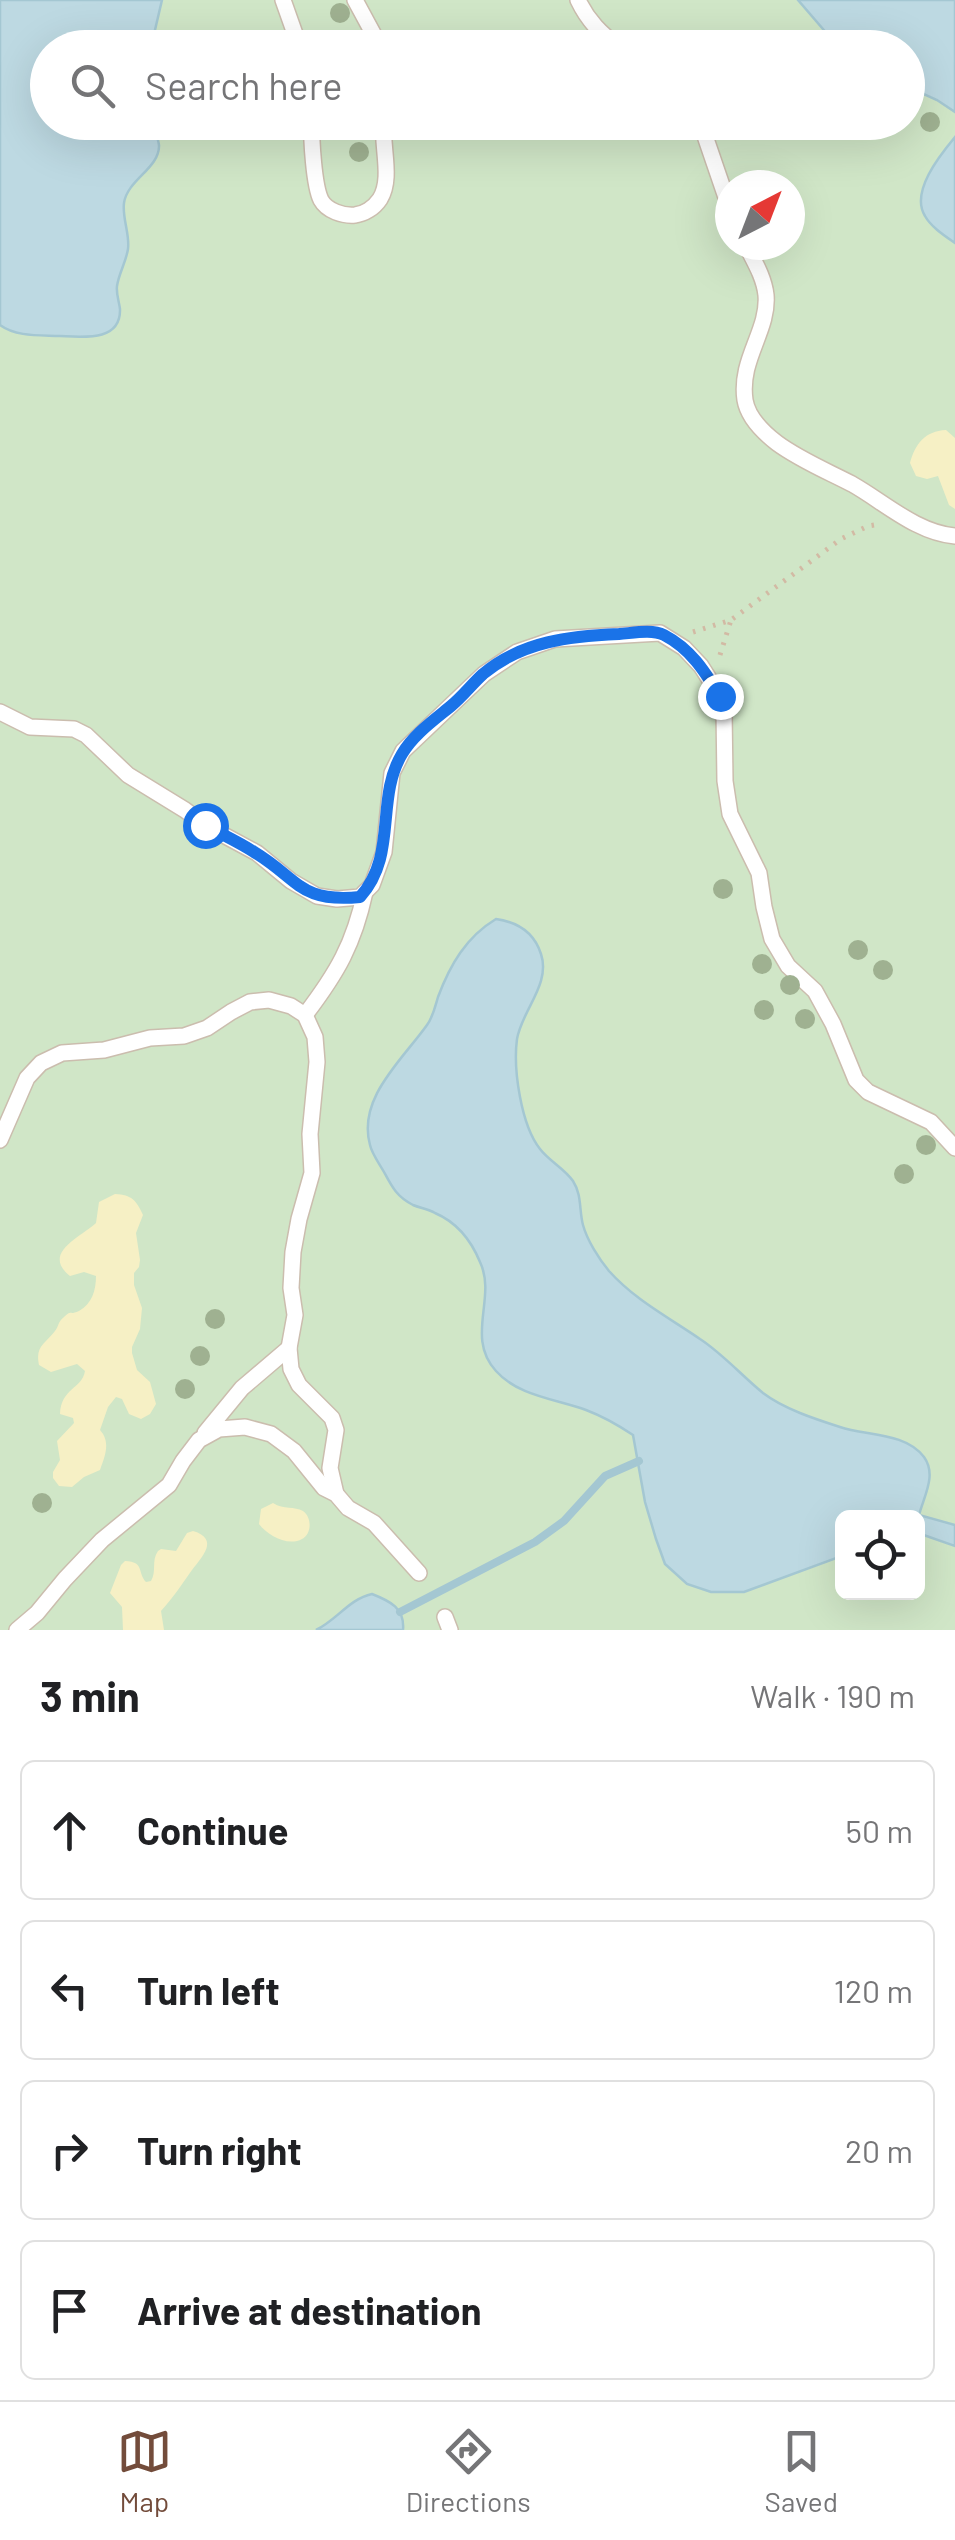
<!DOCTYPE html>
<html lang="en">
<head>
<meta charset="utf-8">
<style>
	body { margin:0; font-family:Barlow,sans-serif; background:#f6f6f6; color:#202124 }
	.controls { position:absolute; right:30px; bottom:30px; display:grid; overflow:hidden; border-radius:15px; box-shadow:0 10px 40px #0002 }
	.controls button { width:90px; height:90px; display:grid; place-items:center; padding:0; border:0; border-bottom:2px solid #e0e0e0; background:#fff; color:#202124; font:50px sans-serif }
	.compass { position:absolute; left:715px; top:170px; width:90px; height:90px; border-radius:50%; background:#fff; box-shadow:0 10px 40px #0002; rotate:42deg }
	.stop { position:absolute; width:30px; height:30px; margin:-22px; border:8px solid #1a73e8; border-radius:50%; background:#fff }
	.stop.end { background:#1a73e8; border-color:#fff; box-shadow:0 2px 10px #0008 }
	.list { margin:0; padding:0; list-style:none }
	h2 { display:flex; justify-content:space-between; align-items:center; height:130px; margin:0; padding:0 40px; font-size:42px }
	h2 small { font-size:32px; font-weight:400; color:#757577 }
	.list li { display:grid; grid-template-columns:65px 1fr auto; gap:30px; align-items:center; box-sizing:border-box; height:140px; margin:0 20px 20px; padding:0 20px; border:2px solid #e0e0e0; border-radius:15px }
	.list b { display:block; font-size:38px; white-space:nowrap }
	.list em { font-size:32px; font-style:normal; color:#757577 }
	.icon { flex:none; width:55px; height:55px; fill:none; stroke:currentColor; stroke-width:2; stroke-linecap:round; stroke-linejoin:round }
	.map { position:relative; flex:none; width:955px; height:1630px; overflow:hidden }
	.search { position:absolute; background:#fff; box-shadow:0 10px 40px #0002; left:30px; right:30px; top:30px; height:110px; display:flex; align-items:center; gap:25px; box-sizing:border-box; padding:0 35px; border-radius:55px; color:#757577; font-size:38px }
	.sheet { height:770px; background:#fff }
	nav { display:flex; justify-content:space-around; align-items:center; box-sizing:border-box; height:140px; border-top:2px solid #e0e0e0; background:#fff; font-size:28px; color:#757577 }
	nav a { display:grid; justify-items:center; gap:5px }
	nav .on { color:#734c3b }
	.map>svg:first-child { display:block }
	.green { fill:#d0e6c7; fill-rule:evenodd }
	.sand { fill:#f6f0c5 }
	.water { fill:#bdd9e2; stroke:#a4c7d2; stroke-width:2.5 }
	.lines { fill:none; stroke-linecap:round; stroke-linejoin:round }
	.stream { stroke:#a4c7d2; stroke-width:8 }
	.lane-casing { stroke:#cbbdae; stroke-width:18 }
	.path { stroke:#d2baa4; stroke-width:5; stroke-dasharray:2.5 8; stroke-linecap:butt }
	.lane { stroke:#fff; stroke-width:15 }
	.tree { fill:#9fb191 }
	.route { stroke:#1a73e8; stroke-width:12 }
</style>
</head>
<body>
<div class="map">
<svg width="955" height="1630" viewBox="0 0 955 1630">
	<rect width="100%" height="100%" fill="#faf4e7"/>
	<path class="green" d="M0 0H955V1630H0ZM48 48H908V122H48ZM730 185H790V245H730ZM842 1518H918V1592H842Z"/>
	<g class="sand">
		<path d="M946 430 955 438V509L949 505 938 476 927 479 916 476 910 463C915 444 925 431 946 430Z"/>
		<path d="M115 1194C132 1195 136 1200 143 1215L136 1233 140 1260 139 1267 134 1273V1285L142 1308 140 1329 132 1347V1353L137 1370 150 1382 156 1404 150 1414 141 1419 129 1414 122 1399 116 1397 108 1407 100 1430C111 1442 105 1456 100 1470L84 1477 72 1487 59 1486 53 1478V1472L60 1460 57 1441 74 1423 73 1418 60 1414C61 1388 82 1389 85 1371L77 1364 51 1372 39 1365C35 1346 45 1344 55 1331 60 1324 57 1323 64 1317 73 1309 68 1316 79 1311 92 1304 96 1290 96 1276L84 1272 70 1276C41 1253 81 1237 96 1223L99 1202Z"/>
		<path d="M273 1503C284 1510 294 1506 303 1511 312 1517 312 1534 302 1539 288 1547 267 1535 259 1524L261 1509Z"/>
		<path d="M193 1531C220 1539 202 1557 192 1570 182 1584 173 1598 161 1611L164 1630H123L122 1607 110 1593 121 1565 125 1561C145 1562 137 1572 146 1582L151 1581C157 1571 151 1561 158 1551L161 1549 176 1551 187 1533Z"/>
	</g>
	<g class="water">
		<path d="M0 0H162L151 47 48 48V122L153 123C155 130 158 138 159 145 160 168 127 180 124 203 122 218 130 234 128 249 126 262 119 273 117 286 116 294 119 301 120 309 121 342 83 337 60 336 40 335 16 337 0 325Z"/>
		<polygon points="798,0 955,0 955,112 937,100 908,87 908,48 853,47 829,36"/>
		<path d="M955 137V243C945 236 931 227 925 216 910 192 940 155 955 137Z"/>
		<path d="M496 919C517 922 534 932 541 954 551 984 522 1010 517 1039 513 1069 521 1125 540 1149 549 1161 564 1168 573 1181 582 1195 579 1210 583 1225 587 1240 599 1259 609 1271 635 1300 668 1317 700 1339 723 1354 742 1376 763 1393 784 1409 815 1419 840 1427 866 1436 905 1432 924 1457 937 1475 924 1496 919 1515L955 1525V1546L918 1533V1518H842V1556L744 1592H711L687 1584 665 1564 656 1539 645 1502 633 1435C618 1425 602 1416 586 1410 556 1399 518 1396 496 1371 465 1337 497 1298 480 1262 471 1240 456 1222 435 1213 428 1209 420 1208 413 1205 397 1197 392 1187 384 1172 379 1163 372 1154 370 1145 357 1098 403 1059 427 1025 433 1017 435 1007 438 997 450 965 466 937 496 919Z"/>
		<path d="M372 1594C390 1601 405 1608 403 1630H316C337 1620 349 1599 372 1594Z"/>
	</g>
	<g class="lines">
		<polyline class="stream" points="400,1612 535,1542 564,1521 605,1476 639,1461"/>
		<defs>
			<g id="lane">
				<polyline points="283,0 300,48"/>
				<polyline points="355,0 381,48"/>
				<path d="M578 0C588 21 601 34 620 48"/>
				<path d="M312 122C311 139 314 186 321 200 327 211 343 216 355 215 364 214 374 208 380 199 393 178 381 146 384 122"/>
				<polyline points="699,122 704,133 730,209"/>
				<path d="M746 245C754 261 764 277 766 295 769 331 739 359 745 400 748 418 764 433 777 443 800 460 827 471 852 484 884 502 917 533 955 536"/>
				<polyline points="0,712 30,727 74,729 86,735 128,775 185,810 205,825 257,853 291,881 317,896 337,899 360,897 372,885 384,852 392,773 403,751 484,674 517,652 555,639 660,633 684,648 701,666 720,696 724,711 725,781 730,814 759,873 764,907 772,939 788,966 815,991 833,1024 856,1080 868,1092 931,1122 955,1148"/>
				<path d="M305 1015C337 973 354 944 365 892"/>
				<polyline points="0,1140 27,1078 41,1063 62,1053 104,1050 150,1038 184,1036 207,1028 231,1012 250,1002 269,1000 291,1006 305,1015 315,1037 317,1062 310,1134 312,1173 299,1219 293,1252 291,1288 295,1315 289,1348 291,1369 299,1385 332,1418 336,1430 330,1468 336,1494"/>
				<polyline points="205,1433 242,1388 289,1348"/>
				<polyline points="445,1617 450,1630"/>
				<polyline points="17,1630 37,1613 65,1579 102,1540 169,1485 183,1461 199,1440 219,1429 245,1427 271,1434 294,1451 324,1488 336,1494 348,1508 374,1523 419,1573"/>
			</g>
		</defs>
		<use href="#lane" class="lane-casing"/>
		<g class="path">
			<polyline points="693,632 731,620 841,539 868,526 880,524"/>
			<polyline points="720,655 731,620"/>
		</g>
		<use href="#lane" class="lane"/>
	</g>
	<g class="tree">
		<circle cx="340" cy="13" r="10"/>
		<circle cx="930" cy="122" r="10"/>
		<circle cx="359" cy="152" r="10"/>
		<circle cx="723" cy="889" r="10"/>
		<circle cx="858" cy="950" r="10"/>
		<circle cx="762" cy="964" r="10"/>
		<circle cx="883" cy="970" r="10"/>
		<circle cx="790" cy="985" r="10"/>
		<circle cx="764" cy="1010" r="10"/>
		<circle cx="805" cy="1019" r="10"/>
		<circle cx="926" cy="1145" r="10"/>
		<circle cx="904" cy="1174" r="10"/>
		<circle cx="215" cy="1319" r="10"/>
		<circle cx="200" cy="1356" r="10"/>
		<circle cx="185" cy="1389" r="10"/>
		<circle cx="42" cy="1503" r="10"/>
	</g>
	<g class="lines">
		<path class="route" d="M205 825C221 834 239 842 254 852 299 879 299 903 360 897 398 855 375 799 402 754 413 735 434 720 451 706 463 696 472 684 483 674 522 641 571 636 619 634 633 633 652 629 664 635 691 649 705 672 720 696"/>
	</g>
</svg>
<div class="controls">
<button><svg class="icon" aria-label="locate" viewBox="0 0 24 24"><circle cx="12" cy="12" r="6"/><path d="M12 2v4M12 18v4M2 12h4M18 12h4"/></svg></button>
</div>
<svg class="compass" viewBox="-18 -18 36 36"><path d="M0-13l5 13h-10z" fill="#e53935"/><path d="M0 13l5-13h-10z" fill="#757577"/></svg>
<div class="stop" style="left:205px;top:825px"></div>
<div class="stop end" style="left:720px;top:696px"></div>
<div class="search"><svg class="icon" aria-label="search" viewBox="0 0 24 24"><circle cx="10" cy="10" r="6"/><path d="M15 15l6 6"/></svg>Search here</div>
</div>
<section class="sheet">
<h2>3 min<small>Walk · 190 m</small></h2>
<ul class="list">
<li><svg class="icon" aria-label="ahead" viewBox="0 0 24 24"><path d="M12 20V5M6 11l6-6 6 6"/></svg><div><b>Continue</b></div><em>50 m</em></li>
<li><svg class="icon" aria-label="left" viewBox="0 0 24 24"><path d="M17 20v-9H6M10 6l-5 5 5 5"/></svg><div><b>Turn left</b></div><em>120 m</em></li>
<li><svg class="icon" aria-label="right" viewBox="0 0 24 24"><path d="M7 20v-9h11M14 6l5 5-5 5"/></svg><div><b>Turn right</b></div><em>20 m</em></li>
<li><svg class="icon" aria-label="arrive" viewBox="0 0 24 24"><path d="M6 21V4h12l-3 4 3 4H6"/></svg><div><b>Arrive at destination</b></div></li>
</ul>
</section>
<nav>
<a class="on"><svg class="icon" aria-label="map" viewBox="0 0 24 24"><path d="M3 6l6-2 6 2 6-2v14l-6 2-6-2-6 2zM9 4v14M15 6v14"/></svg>Map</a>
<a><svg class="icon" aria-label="directions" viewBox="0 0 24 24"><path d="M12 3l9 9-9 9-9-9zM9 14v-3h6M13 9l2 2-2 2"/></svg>Directions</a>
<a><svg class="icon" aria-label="saved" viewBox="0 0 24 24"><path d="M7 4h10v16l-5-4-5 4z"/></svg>Saved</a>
</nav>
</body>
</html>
